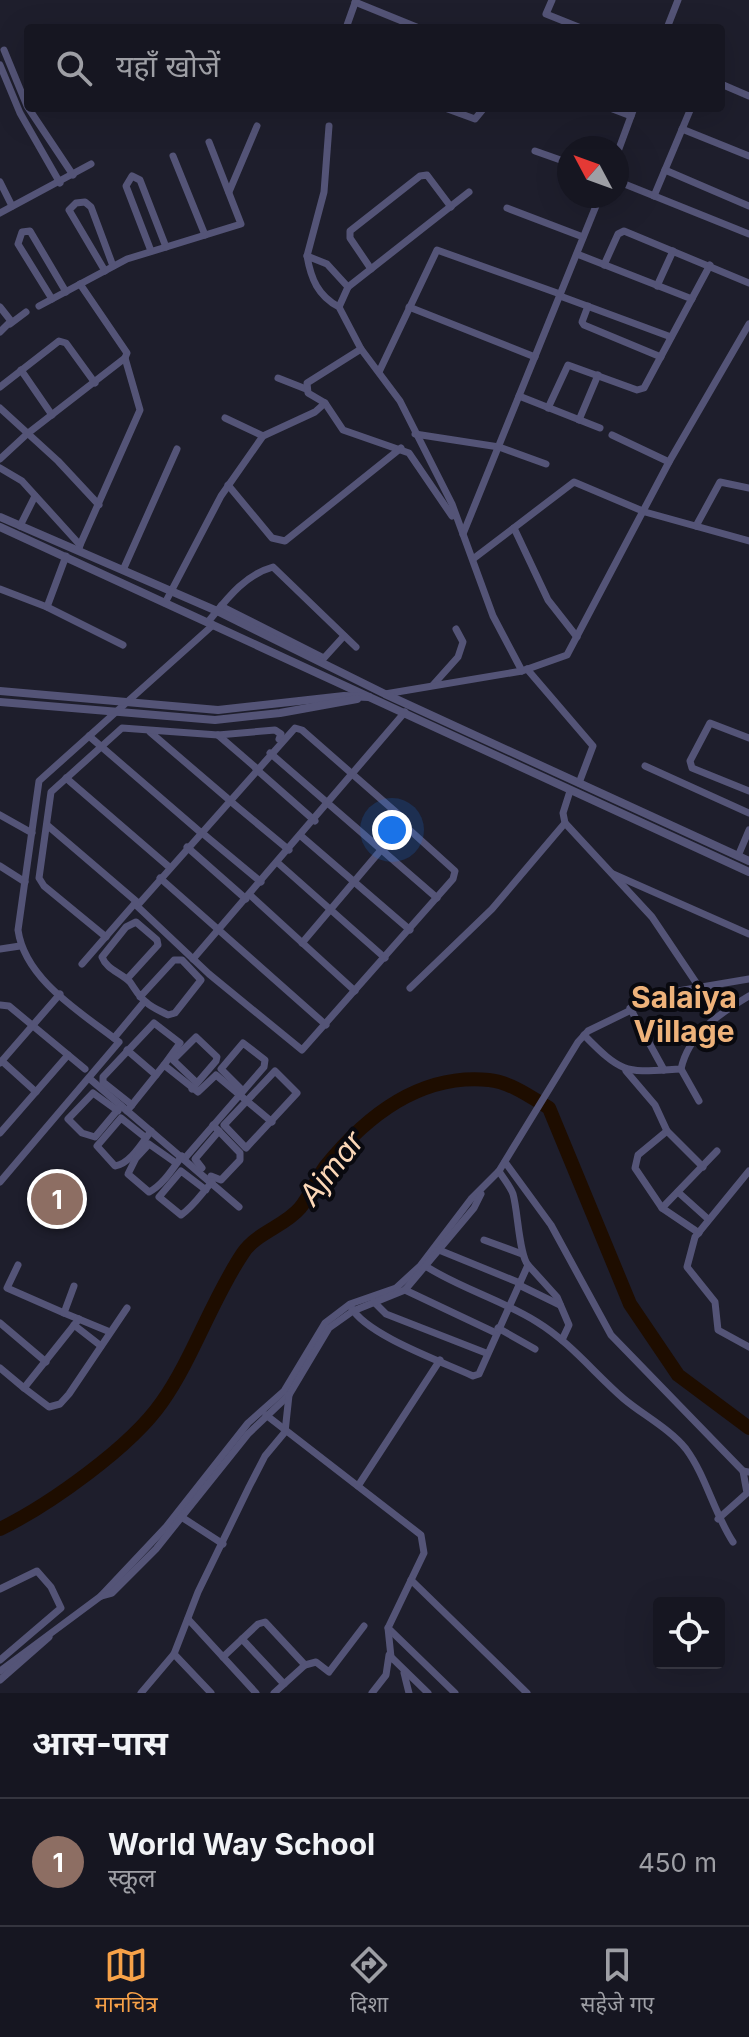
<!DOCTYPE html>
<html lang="hi">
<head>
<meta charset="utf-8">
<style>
	body { margin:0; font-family:Inter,"Noto Sans Devanagari",sans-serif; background:#23232e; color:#f1f3f6 }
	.controls { position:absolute; right:24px; bottom:24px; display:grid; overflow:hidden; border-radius:8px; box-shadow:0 8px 32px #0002 }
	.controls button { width:72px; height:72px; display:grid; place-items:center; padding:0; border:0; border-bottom:2px solid #35353f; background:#161621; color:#f1f3f6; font:40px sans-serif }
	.compass { position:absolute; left:557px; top:136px; width:72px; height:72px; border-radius:50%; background:#161621; box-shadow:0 8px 32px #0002; rotate:311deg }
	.you { position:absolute; left:392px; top:830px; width:28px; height:28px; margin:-20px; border:6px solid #fff; border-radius:50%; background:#1a73e8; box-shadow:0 0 0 12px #1a73e833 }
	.badge { display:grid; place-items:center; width:52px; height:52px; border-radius:50%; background:#f7a148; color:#fff; font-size:26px; font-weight:700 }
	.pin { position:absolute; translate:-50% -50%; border:4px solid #fff; box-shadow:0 2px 8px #0006 }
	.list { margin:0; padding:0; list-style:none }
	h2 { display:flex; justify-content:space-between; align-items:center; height:104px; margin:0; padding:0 32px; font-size:34px }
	h2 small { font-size:26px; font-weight:400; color:#9e9fa5 }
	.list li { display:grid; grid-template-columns:52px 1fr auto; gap:24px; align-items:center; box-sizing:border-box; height:128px; padding:0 32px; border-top:2px solid #35353f }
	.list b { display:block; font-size:30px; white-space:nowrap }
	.list p { margin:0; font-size:26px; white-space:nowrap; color:#9e9fa5 }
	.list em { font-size:26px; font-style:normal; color:#9e9fa5 }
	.icon { flex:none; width:44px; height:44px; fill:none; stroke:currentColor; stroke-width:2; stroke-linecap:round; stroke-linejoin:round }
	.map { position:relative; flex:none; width:749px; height:1693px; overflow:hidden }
	.search { position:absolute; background:#161621; box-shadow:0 8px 32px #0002; left:24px; right:24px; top:24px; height:88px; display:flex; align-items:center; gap:20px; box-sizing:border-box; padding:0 28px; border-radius:8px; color:#9e9fa5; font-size:30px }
	.sheet { height:232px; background:#161621 }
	nav { display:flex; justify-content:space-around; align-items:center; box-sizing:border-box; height:112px; border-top:2px solid #35353f; background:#161621; font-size:22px; color:#9e9fa5 }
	nav a { display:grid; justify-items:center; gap:4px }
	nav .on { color:#f7a148 }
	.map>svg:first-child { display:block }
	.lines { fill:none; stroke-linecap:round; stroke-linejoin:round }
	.river { stroke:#1e0d00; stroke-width:14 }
	.minor { stroke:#545477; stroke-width:7 }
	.tertiary { stroke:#545477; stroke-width:8 }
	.labels { text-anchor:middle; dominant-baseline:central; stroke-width:8; stroke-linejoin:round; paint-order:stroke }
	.neighbourhood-label { font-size:30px; font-weight:bold; fill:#eeb27a; stroke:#09090f }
	.water-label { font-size:30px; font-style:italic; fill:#fbd7b7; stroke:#09090f }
</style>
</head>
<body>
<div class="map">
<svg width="749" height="1693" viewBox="0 0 749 1693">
	<rect width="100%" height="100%" fill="#1e1e2c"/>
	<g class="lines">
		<path class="river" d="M0 1529C49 1505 131 1447 162 1402 193 1358 212 1299 243 1253 256 1233 285 1226 300 1208 310 1196 316 1180 325 1167 366 1116 420 1073 489 1080 510 1082 531 1097 549 1108L630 1304 678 1375 749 1428"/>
		<g class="minor">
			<polyline points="552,0 546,14 581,28"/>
			<polyline points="355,2 419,28"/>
			<polyline points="346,28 356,0"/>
			<polyline points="667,28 678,0"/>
			<polyline points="4,50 27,106 73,175"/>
			<polyline points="0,65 20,113 60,183"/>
			<polyline points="721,84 749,96"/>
			<polyline points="445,108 475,119 484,108"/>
			<polyline points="610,108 631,116"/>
			<polyline points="682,129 749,156"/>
			<polyline points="535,151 569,163"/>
			<polyline points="617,154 634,108"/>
			<polyline points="173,156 205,235"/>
			<polyline points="665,170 749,206"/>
			<polyline points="617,181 749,234"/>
			<polyline points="0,182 12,206"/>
			<polyline points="229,192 257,126"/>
			<polyline points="654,196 691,108"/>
			<polyline points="507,208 583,237"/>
			<polyline points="0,213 91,164"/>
			<polyline points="151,251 126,186 132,176 140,180 166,247"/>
			<polyline points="577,254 692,299"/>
			<polyline points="307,256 324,192 329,126"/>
			<polyline points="604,265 618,234 624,231 749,283"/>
			<polyline points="371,269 350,238 350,231 420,176 427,175 451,207"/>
			<polyline points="105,271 69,210 76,203 85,202 91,207 113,266"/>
			<polyline points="80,284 127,353 125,358 140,410 80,545"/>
			<polyline points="657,286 673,251"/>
			<polyline points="348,287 469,192"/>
			<polyline points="560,296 671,337"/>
			<polyline points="52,299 18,244 22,232 30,231 66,292"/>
			<polyline points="39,306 127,259 241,224 209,142"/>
			<polyline points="588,306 582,322 584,325 661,357"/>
			<polyline points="0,307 11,321 0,332"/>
			<path d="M339 307C318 296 311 279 307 256L327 264 348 287 339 307 361 349 400 401 452 504 493 616 522 671"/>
			<polyline points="409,307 535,357"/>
			<polyline points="10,324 26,312"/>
			<polyline points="21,370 52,415"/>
			<polyline points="379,372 437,250 560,294"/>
			<polyline points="278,378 306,389"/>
			<polyline points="0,387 59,341 66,343 95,383"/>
			<polyline points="519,396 600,428"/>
			<polyline points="325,403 343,430 409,453 452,516"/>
			<polyline points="0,408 58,461 99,505"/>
			<polyline points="548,408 568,365 637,390 644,388 710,265"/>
			<polyline points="225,418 263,436"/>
			<polyline points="579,420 598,375"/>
			<polyline points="415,434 499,447 546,464"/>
			<polyline points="612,435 669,462"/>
			<polyline points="0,459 27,434 125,358"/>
			<polyline points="0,468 22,481 80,545 79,549"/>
			<polyline points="228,485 272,538 285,541 401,448"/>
			<polyline points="20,526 35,496"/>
			<polyline points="696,526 720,482 749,488"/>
			<polyline points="514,528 548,600 577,637"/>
			<polyline points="463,534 600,196"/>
			<polyline points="473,559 574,482 645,512 749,541"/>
			<polyline points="123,570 177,449"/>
			<polyline points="0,589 47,607 123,645"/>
			<polyline points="165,603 221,496 263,436 315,412 325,403 308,393 307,383 361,349"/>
			<polyline points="221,606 324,658 344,636"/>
			<polyline points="47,607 66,556"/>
			<path d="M208 622C226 600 244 575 273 567L356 647"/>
			<polyline points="527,669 593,746 579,783"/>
			<polyline points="433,685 458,657 463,642 456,629"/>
			<polyline points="385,694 522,671 567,655 669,462 749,324"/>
			<polyline points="150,732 227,798"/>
			<polyline points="218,735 255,767"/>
			<polyline points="89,736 199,831"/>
			<polyline points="749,738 710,723 690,761 692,768 749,791"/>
			<polyline points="270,753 437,898"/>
			<polyline points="645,766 749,813"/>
			<polyline points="256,769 315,821"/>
			<polyline points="66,778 168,866"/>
			<polyline points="570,791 563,813 565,823 652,917 699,987"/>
			<polyline points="229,800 289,850"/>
			<polyline points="0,815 32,833"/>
			<polyline points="47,825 137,902"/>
			<polyline points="201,832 261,882"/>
			<polyline points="301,836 410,930"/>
			<polyline points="187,847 246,899"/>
			<polyline points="738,856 749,830"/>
			<polyline points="278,863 385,958"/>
			<polyline points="0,866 25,882"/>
			<polyline points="613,874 749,934"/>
			<polyline points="160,878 326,1025"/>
			<polyline points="250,895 355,991"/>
			<polyline points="106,937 44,886 39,878 51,792 122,728 218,735 275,730 281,734 279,739"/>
			<polyline points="302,943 403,824 406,821 302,730 295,728 137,906 209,974 302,1050 453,879 455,871 403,824"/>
			<polyline points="0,949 20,946"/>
			<polyline points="193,959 405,712"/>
			<polyline points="82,964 136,902"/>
			<path d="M127 979 158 945 157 940 136 922 126 927 102 957C107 970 120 972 130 982 135 989 139 997 146 1002 152 1008 161 1011 168 1015L175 1013 201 980 182 960H174L140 997"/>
			<polyline points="410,988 492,909 565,823"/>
			<polyline points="0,1005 9,1006 85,1069"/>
			<polyline points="630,1008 664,1070"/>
			<path d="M584 1035C624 1076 626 1072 681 1069 689 1033 719 1014 749 996"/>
			<polyline points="114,1038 144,1002"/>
			<polyline points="127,1050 156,1075"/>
			<polyline points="2,1061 36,1092"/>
			<polyline points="0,1063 60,994"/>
			<polyline points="681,1069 699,1101"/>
			<polygon points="275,1071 297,1093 246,1148 224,1125"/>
			<polyline points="626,1071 655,1105 667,1131 638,1155 635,1168 662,1208 699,1233"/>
			<polyline points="90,1079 239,1207"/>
			<polyline points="192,1089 216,1061 217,1057 196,1037 173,1060 197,1083"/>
			<polyline points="132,1105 103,1082 103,1077 154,1023 180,1043 164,1065"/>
			<polyline points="118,1111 93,1093 68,1119 82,1133 95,1137 121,1106"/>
			<polyline points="127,1111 164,1065 198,1092 216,1075 272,1122"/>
			<polyline points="667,1131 703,1167"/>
			<polyline points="0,1133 68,1055"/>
			<path d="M146 1138 121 1118 97 1146 115 1166C130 1164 142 1143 151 1131"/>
			<polyline points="185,1158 264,1067 265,1060 243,1043 221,1069 242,1090"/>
			<polyline points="505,1162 551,1225 611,1335 743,1471 749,1472"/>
			<path d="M176 1163 149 1144 136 1158 128 1174 149 1192C163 1185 173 1168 182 1156"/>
			<polyline points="202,1168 195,1159 219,1131"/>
			<polyline points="749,1171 695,1237 687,1267 715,1302 718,1330 749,1347"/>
			<polyline points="211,1176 221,1180 240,1160 240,1153 213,1125"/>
			<path d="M0 1182 119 1042C82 1013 25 980 18 930L39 781 213 625"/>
			<path d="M206 1190 181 1171 159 1197 181 1215C193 1207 202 1193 212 1182"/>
			<polyline points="678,1192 708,1219"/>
			<polyline points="662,1208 717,1151"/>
			<polyline points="484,1240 522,1254"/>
			<polyline points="439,1250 520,1283"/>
			<polyline points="18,1265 7,1288 64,1313"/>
			<polyline points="528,1265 557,1297 569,1325 562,1340"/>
			<path d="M427 1267C462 1289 502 1300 537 1322 571 1343 594 1373 624 1399 643 1415 670 1429 686 1449 706 1476 714 1513 733 1542"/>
			<polyline points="519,1285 560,1305"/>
			<polyline points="74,1286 64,1313 110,1332"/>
			<polyline points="405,1290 496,1333"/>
			<polyline points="374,1302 386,1314 486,1353"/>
			<path d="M351 1307C366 1335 443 1362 473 1376L479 1374 528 1265C519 1255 518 1211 513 1194 510 1186 503 1178 499 1171"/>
			<polyline points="79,1319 24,1388 49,1407 60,1404 69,1394 127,1308"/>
			<polyline points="0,1323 46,1362"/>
			<polyline points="74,1325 101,1346"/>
			<polyline points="498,1328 535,1349"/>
			<polyline points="0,1368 24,1388"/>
			<polyline points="266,1415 421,1535 424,1553 388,1628 455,1693"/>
			<polyline points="358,1486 440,1360"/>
			<polyline points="183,1518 223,1544"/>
			<polyline points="718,1519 747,1493 743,1471"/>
			<polyline points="411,1580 527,1693"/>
			<polyline points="0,1589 37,1571 51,1587 61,1608 0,1660"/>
			<polyline points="101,1596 166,1527 248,1423 284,1391 325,1323 350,1304 396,1288 420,1266 471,1199 499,1171 578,1042 588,1031 666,993 749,979"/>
			<polyline points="188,1619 256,1693"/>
			<polyline points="388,1628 391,1657"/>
			<polyline points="242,1639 284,1684"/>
			<polyline points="174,1654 211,1693"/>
			<polyline points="223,1657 258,1624 265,1622 305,1665 316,1662 329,1672 364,1626"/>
			<polyline points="0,1671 101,1596 112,1593 156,1549 248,1434 289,1395 329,1328 353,1311 405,1290 474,1208 481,1194"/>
			<polyline points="404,1673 409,1693"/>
			<polyline points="0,1680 49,1637"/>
			<polyline points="141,1693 174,1654 198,1592 249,1487 265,1456 285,1432 289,1395"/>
			<polyline points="274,1693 305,1665"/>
			<polyline points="372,1693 386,1675 389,1655 428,1693"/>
		</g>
		<g class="tertiary">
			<polyline points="0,517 217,611 385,694 749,861"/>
			<polyline points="0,527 749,872"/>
			<polyline points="0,691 218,710 344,696 369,697"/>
			<polyline points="0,702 215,720 280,713 357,699"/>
		</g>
	</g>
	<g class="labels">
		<g class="neighbourhood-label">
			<text x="684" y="997">Salaiya<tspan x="684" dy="34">Village</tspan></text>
		</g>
		<g class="water-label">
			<text transform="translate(331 1168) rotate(-52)">Ajmar</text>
		</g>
	</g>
</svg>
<div class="controls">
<button><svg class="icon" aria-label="locate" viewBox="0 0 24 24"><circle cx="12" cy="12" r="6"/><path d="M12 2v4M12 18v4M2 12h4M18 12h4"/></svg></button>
</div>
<svg class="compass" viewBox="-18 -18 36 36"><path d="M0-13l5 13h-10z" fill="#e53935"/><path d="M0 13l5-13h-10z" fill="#9e9fa5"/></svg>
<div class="you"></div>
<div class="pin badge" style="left:57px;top:1199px;background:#8d6e63">1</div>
<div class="search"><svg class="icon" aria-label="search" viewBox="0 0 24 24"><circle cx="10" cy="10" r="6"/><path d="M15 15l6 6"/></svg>यहाँ खोजें</div>
</div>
<section class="sheet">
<h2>आस-पास<small></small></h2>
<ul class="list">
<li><span class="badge" style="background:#8d6e63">1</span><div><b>World Way School</b><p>स्कूल</p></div><em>450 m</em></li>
</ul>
</section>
<nav>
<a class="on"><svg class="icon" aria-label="map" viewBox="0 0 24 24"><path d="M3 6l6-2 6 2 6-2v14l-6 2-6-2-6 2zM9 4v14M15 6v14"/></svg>मानचित्र</a>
<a><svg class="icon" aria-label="directions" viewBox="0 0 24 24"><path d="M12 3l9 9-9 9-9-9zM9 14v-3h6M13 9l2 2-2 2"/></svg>दिशा</a>
<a><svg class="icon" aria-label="saved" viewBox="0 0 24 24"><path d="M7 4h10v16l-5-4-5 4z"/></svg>सहेजे गए</a>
</nav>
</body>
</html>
